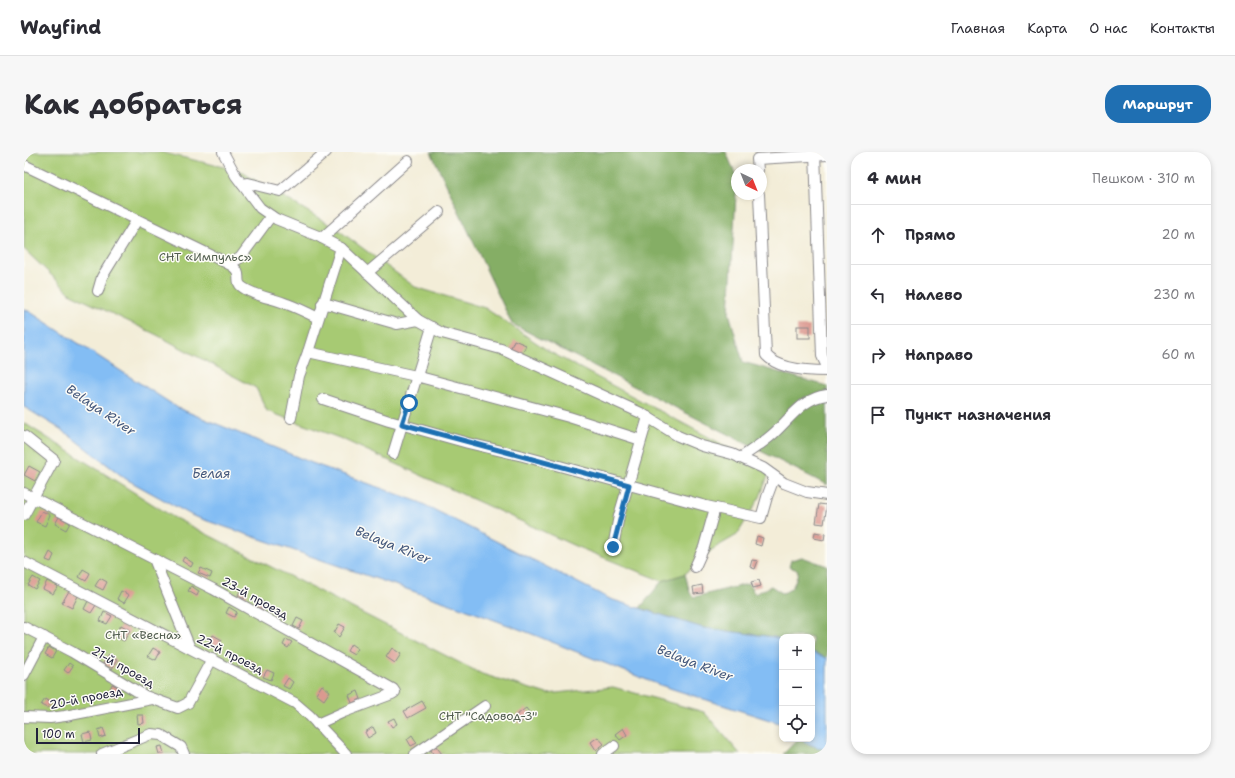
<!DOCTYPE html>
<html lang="ru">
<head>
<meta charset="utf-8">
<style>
	body { margin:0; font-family:"Shantell Sans",sans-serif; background:#f7f7f7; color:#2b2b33 }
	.controls { position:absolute; right:12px; bottom:12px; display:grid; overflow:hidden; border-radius:8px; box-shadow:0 2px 6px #0003 }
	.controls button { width:36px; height:36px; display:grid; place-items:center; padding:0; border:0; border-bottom:1px solid #e1e1e2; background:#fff; color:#2b2b33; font:20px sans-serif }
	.compass { position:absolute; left:707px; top:12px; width:36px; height:36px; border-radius:50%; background:#fff; box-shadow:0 2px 6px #0003; rotate:137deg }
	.scale { position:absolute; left:12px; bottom:10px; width:104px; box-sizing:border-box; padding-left:4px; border:2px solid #22223b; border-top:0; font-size:11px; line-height:14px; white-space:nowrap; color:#22223b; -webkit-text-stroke:3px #fdfcf7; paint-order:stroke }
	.stop { position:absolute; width:12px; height:12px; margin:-9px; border:3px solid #1f6fb2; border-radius:50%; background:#fff }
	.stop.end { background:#1f6fb2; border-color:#fff; box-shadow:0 1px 4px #0008 }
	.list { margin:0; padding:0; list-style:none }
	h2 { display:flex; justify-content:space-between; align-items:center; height:52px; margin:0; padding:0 16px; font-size:17px }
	h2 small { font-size:13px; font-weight:400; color:#7c7c81 }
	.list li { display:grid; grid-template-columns:26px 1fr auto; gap:12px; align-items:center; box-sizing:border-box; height:60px; padding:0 16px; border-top:1px solid #e1e1e2 }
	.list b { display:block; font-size:15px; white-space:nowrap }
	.list em { font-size:13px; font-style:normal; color:#7c7c81 }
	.icon { flex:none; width:22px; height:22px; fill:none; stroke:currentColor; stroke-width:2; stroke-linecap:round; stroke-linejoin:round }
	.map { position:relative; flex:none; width:803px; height:602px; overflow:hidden; border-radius:16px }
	header { display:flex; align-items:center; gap:24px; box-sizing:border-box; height:56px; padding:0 20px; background:#fff; border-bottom:1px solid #e1e1e2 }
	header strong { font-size:19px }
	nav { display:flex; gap:22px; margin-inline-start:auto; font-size:14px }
	.intro { display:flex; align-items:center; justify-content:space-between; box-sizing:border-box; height:96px; padding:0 24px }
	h1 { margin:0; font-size:28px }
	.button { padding:10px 18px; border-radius:16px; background:#1f6fb2; color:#fff; font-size:14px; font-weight:700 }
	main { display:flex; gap:24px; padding:0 24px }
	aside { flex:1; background:#fff; border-radius:16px; box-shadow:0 2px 6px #0003 }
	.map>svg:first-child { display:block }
	.green { fill:#a7ca73; stroke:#647657 }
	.forest { fill:#85ae65; stroke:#546850 }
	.water { fill:#83bdf4; stroke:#527098 }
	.building { fill:#db9990 }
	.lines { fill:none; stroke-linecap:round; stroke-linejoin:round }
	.minor-casing { stroke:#8a888a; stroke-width:12 }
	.minor { stroke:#fff; stroke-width:10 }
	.route { stroke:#1f6fb2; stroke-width:5 }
	.labels { text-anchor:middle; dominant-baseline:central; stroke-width:3; stroke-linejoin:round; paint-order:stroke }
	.park-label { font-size:12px; fill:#515d4f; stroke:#fdfcf7 }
	.street-label { font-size:12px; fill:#22223b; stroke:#fdfcf7 }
	.water-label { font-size:13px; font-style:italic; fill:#44587c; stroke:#fdfcf7 }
</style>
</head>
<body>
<header>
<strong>Wayfind</strong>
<nav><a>Главная</a><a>Карта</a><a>О нас</a><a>Контакты</a></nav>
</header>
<div class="intro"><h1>Как добраться</h1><a class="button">Маршрут</a></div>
<main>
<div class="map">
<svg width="803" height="602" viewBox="0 0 803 602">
	<rect width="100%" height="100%" fill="#fdfcf7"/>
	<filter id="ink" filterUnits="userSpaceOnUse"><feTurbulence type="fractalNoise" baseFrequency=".025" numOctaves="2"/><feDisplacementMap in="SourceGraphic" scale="8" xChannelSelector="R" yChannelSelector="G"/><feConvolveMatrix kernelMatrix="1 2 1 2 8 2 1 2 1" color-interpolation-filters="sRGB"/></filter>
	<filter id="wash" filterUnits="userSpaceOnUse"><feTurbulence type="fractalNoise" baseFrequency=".012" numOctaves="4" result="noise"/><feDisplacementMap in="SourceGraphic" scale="16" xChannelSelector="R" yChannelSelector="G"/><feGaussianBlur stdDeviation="0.9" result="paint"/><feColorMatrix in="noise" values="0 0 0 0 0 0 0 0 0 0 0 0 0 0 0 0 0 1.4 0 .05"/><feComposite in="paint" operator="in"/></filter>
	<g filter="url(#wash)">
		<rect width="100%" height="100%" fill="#f3edd8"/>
		<g class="green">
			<polygon points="0,0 136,0 216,19 313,77 391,135 461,156 526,200 746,318 736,345 713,383 689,397 661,422 638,429 551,394 318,287 243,259 232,236 133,183 47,142 0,97"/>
			<polygon points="0,271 149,365 458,522 523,542 589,535 680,560 716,602 0,602"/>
		</g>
		<g class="forest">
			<polygon points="407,0 702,0 713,26 705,161 719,210 803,234 803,333 488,172"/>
			<path d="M778 405 803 414V506L788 500V485H758V488L750 485 679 476 616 456 638 429 661 422 666 441 670 445 724 432 731 442 747 434 758 441C769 439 773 428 774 418L765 415 767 408Z"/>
			<polygon points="774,587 780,587 780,590 803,599 803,602 759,602"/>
		</g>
		<g class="water">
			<polygon points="0,156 154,256 288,311 395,350 586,447 679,476 750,485 758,488 758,572 633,532 503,480 438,456 169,364 102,327 38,278 0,255"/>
			<polygon points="788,500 803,506 803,599 780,590 780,587 788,587"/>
		</g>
		<g id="blocks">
			<g class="building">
				<rect x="773" y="174" width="13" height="12"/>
				<polygon points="490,188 502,193 496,208 484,203"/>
				<polygon points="5,314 16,320 11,329 0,323"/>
				<polygon points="795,352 803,353 800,372 792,371"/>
				<polygon points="18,359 26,363 21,374 12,370"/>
				<polygon points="35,365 46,371 42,378 31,372"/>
				<polygon points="791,380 801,382 800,388 790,386"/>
				<polygon points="733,384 739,386 737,394 731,392"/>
				<polygon points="26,400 30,403 27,410 22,408"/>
				<polygon points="160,405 169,411 167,415 158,409"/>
				<polygon points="728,408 734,409 731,417 726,415"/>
				<polygon points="177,416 188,421 186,426 174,421"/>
				<polygon points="59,417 66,421 62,429 55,425"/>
				<polygon points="9,425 16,429 11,437 4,433"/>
				<polygon points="76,426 83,430 79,438 71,434"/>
				<polygon points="735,428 737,434 729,436 727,430"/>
				<polygon points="23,429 34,434 29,442 19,437"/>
				<polygon points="678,433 679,441 670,442 669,435"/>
				<polygon points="167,434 175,439 173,444 164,439"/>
				<polygon points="217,437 224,441 220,447 214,443"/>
				<polygon points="45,439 54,444 48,456 38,451"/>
				<polygon points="97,439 105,443 100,451 93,447"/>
				<polygon points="235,447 241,451 237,457 231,453"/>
				<polygon points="64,449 72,453 67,461 60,457"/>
				<polygon points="205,455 213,460 210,465 202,461"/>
				<polygon points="80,460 88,464 83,472 76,469"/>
				<polygon points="273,466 279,469 275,477 269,474"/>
				<polygon points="315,472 321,475 315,485 310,481"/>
				<polygon points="97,473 106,478 100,489 91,485"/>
				<polygon points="189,483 198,488 193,496 184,491"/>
				<polygon points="262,487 268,490 264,496 259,493"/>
				<polygon points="327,492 334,497 330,503 323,499"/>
				<polygon points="25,495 32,499 28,506 21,502"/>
				<polygon points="129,496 136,500 132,508 124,504"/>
				<polygon points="368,496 377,502 371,511 362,505"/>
				<polygon points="84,503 93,508 88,517 79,512"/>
				<polygon points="226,508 233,512 229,519 222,515"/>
				<polygon points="45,511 49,514 44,521 40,518"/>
				<polygon points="243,518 250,521 247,528 239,525"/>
				<polygon points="264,526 269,530 265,537 259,534"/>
				<polygon points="88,532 96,536 92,545 84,542"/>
				<polygon points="298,533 306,539 300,548 292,542"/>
				<polygon points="334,539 337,547 328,551 325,543"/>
				<polygon points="21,547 27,551 23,556 17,553"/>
				<polygon points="398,549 402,556 384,566 380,559"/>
				<polygon points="502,556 507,563 495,572 490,565"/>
				<polygon points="113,563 119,563 120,571 114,572"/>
				<polygon points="370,566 373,572 368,575 364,569"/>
				<polygon points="349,575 352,581 344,586 341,580"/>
				<polygon points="79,576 82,584 76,586 74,578"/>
				<polygon points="599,576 603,583 596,588 591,582"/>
				<polygon points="66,580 68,588 60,590 58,582"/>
				<polygon points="388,583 393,591 387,594 383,587"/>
				<polygon points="574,585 580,592 572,598 567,590"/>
				<polygon points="411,593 418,602 409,602 406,596"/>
				<polygon points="138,594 140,602 135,602 133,595"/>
			</g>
		</g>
	</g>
	<g filter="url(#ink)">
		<use href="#blocks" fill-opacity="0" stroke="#8a888a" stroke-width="1"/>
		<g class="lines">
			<defs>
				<g id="minor">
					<polyline points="199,0 212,24 236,56 252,67 294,84 317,96 394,168 418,181 477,197 617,261 654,284 678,294 708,302 739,316 760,331 783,340 803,343"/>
					<polyline points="791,0 798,204 803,215"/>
					<path d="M0 13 205 112C221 121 210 128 217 134 229 144 249 146 263 152 274 156 284 161 294 166"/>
					<polyline points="734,18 733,7 803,3"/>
					<polyline points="218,32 224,31 256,39 302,0"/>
					<path d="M735 42 742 203C754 217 785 219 803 219"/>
					<polyline points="298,86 384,9"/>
					<polyline points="205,112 216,106 247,64"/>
					<polyline points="343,121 415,60"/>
					<polyline points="74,139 78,125 113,68"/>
					<polyline points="298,152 307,153 373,172 394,168"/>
					<polyline points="284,200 392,224 545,265 617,288"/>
					<polyline points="299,247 365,269 444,291 499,304 682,354 737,366 743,345 750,326"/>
					<polyline points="267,266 275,224 284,200 317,96"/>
					<polyline points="0,284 30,308 0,363"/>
					<polyline points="369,302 408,175"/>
					<path d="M716 306C728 298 739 291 749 282 766 267 778 246 803 243"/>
					<polyline points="0,341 189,437 369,537 371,540 368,542 320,560 293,572"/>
					<polyline points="589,395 595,364 624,265"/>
					<polyline points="130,407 166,496"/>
					<polyline points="0,410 271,551 285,563 322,602"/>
					<polyline points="671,415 680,395 691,356"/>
					<polyline points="0,475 48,500 121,544 154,556 164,551 188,507"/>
					<polyline points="0,523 20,485"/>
					<polyline points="0,565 26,566 41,564 128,547"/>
					<polyline points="78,602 127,582 137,583 157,595 160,602"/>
					<polyline points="391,602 461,554"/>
					<polyline points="579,602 590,594"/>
				</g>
			</defs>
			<use href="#minor" class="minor-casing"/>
			<use href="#minor" class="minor"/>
		</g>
	</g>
	<g class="lines" filter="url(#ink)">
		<polyline class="route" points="385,251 378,272 605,333 589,395"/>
	</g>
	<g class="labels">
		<g class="park-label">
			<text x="181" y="105">СНТ «Импульс»</text>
			<text x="119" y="483">СНТ «Весна»</text>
			<text x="464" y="564">СНТ "Садовод-3"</text>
		</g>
		<g class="street-label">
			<text transform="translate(231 446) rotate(29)">23-й проезд</text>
			<text transform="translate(206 502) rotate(27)">22-й проезд</text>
			<text transform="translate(99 515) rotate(30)">21-й проезд</text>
			<text transform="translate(62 546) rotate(-11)">20-й проезд</text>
		</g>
		<g class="water-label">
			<text transform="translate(77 258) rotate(34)">Belaya River</text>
			<text x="187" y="321">Белая</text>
			<text transform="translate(369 393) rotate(22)">Belaya River</text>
			<text transform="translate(671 511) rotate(21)">Belaya River</text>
		</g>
	</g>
</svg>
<div class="controls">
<button>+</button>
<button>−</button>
<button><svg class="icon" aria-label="locate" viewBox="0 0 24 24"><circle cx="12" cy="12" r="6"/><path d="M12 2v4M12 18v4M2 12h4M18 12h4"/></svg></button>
</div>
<svg class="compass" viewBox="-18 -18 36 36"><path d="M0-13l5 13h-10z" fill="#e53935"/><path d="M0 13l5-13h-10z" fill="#7c7c81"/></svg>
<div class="scale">100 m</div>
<div class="stop" style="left:385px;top:251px"></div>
<div class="stop end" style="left:589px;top:395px"></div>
</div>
<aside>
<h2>4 мин<small>Пешком · 310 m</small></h2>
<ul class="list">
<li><svg class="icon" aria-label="ahead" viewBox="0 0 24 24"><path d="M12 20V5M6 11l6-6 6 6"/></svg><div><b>Прямо</b></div><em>20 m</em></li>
<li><svg class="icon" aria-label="left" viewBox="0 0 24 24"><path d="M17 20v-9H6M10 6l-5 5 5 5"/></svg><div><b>Налево</b></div><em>230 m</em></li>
<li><svg class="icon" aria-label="right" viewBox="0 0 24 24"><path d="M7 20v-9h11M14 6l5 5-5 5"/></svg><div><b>Направо</b></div><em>60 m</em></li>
<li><svg class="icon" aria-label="arrive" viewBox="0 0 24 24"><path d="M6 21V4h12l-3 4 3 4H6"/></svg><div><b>Пункт назначения</b></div></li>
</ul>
</aside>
</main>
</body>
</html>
